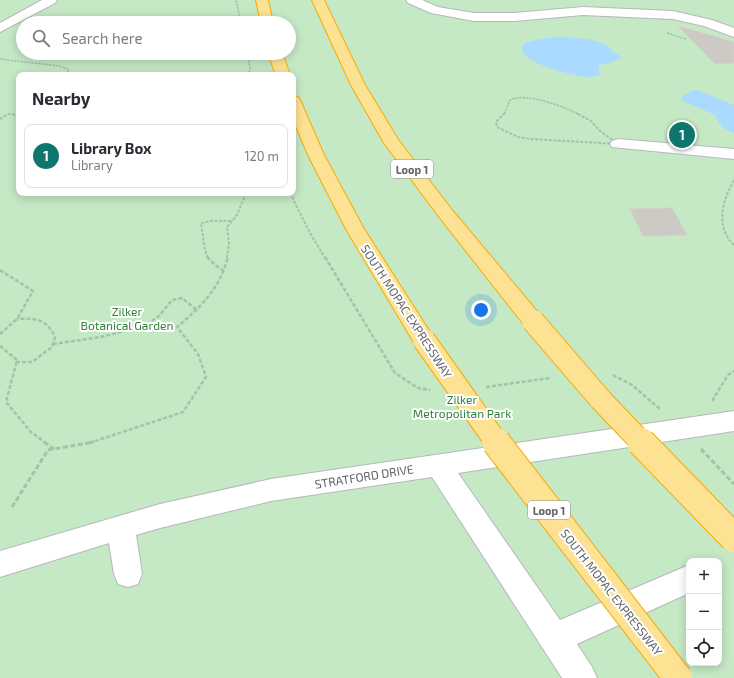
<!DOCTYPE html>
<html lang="en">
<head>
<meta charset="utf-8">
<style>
	body { margin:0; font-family:"Exo 2",sans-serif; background:#f2f2f3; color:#2b2b33 }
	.controls { position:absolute; right:12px; bottom:12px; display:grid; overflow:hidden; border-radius:8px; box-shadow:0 2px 10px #0003 }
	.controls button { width:36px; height:36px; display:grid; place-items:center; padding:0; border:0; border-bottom:1px solid #e1e1e2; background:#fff; color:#2b2b33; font:20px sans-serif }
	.you { position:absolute; left:481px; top:310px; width:14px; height:14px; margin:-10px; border:3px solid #fff; border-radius:50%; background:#1a73e8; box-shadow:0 0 0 6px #1a73e833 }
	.badge { display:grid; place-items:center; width:26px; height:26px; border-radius:50%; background:#0f766e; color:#fff; font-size:13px; font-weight:700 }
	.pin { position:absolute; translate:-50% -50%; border:2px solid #fff; box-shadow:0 1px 4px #0006 }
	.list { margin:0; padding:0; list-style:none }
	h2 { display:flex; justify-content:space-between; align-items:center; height:52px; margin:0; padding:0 16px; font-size:17px }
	h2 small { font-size:13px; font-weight:400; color:#7c7c81 }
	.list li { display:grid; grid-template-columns:26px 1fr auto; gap:12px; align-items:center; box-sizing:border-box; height:64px; margin:0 8px 8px; padding:0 8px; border:1px solid #e1e1e2; border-radius:8px }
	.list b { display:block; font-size:15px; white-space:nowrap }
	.list p { margin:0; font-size:13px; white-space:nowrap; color:#7c7c81 }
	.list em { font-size:13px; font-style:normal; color:#7c7c81 }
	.icon { flex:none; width:22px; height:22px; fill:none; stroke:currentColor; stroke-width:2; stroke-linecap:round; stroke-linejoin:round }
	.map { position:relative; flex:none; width:734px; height:678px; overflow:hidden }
	.search { position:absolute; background:#fff; box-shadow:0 2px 10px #0003; left:16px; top:16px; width:280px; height:44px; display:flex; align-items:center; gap:10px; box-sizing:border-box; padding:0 14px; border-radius:22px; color:#7c7c81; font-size:15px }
	.panel { position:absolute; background:#fff; box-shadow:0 2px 10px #0003; left:16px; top:72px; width:280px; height:124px; border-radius:8px }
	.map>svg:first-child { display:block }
	.green { fill:#c5e8c5; fill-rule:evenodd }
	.water { fill:#aadaff }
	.building { fill:#cccac5; stroke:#d6d1c6 }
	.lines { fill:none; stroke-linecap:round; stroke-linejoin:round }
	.minor-casing { stroke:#b5b8bc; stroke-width:2 }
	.highway-casing { stroke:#f9ab00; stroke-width:2 }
	.path-far3 { stroke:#9cc7a9; stroke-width:1.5; stroke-dasharray:2.5 1; stroke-linecap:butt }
	.path-far2 { stroke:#9cc7a9; stroke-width:2; stroke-dasharray:3 1.5; stroke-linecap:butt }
	.path-far1 { stroke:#9cc7a9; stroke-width:2.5; stroke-dasharray:4 2; stroke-linecap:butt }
	.path { stroke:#9cc7a9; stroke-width:3; stroke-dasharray:5 2.5; stroke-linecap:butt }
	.minor { fill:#fff; fill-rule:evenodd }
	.highway { fill:#fde293; fill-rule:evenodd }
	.highway-bridge-far1-casing { stroke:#f9ab00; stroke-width:24; stroke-linecap:butt }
	.highway-bridge-casing { stroke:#f9ab00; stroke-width:30; stroke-linecap:butt }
	.highway-bridge-far1 { stroke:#fde293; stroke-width:22 }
	.highway-bridge { stroke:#fde293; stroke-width:28 }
	.labels { text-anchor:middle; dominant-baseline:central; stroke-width:4; stroke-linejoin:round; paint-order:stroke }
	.shield { fill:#fff; stroke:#8f9295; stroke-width:1 }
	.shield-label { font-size:11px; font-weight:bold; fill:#5f6368 }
	.park-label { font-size:12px; fill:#348238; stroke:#fff }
	.street-label { font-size:12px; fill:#5f6368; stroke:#fff }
</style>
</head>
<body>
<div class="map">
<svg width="734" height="678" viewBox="0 0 734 678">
	<rect width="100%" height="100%" fill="#f1efe8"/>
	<path class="green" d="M0 0H734V678H0ZM23 23H289V53H23ZM19 75H293V193H19ZM689 561H719V663H689Z"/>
	<g class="water">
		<path d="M562 37 588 39 601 43 609 47 612 51 622 57C616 62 605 63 598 66L600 75C596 76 591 77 587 77 571 75 534 66 523 53L522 46C532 38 550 38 562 37Z"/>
		<path d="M693 90C707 91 720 101 734 105V133C724 130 719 125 715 115L683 101 682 97Z"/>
	</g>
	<g class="building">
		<polygon points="678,26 734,42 734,63 715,64"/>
		<polygon points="672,208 687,235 643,236 630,209"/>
	</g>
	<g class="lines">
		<defs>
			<g id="minor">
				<polygon points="42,0 57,0 55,3 0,32 0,23"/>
				<polygon points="406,0 422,0 438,7 474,13 514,13 583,7 673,11 712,20 734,28 734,37 704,26 673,19 583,15 514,21 474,21 431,13 408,3"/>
				<polygon points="618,139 734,149 734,159 612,147 610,144 612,141"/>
				<polygon points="734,411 734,431 458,473 560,620 689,565 689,593 577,644 592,667 597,678 562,678 432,477 271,501 160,528 136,535 142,574 138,584 128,587 118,584 114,574 109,543 0,577 0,551 160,504 271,479"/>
			</g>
			<g id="highway">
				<polygon points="256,0 268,0 273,23 261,23"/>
				<polygon points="312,0 324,0 365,85 399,141 452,210 541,316 544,321 541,326 533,328 525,326 440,218 384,143 351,85"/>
				<polygon points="268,53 282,53 290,75 276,75"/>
				<polygon points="293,96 298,97 300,100 324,155 364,229 435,340 432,346 424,348 416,346 346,229 308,155 293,119"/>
			</g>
		</defs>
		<use href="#minor" class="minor-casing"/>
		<use href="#highway" class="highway-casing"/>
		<g class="path-far3">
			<polyline points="236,0 241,23"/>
			<polyline points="667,33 686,39"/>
			<polyline points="247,53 250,68 249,75"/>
			<polyline points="0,59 59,66 68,69 68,75"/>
			<path d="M504 114 510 100C525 92 563 106 578 114"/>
		</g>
		<g class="path-far2">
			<polyline points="505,113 496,122 497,127 518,137 530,139 618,144 600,131 591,121 576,113"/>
			<polyline points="0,119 8,114 19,115"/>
			<path d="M734 180C722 201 715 227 734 245"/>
			<polyline points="290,193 310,233 325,258"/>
			<polyline points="208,258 205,250 201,223 211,221 231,221"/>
			<polyline points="227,258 229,243 227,227 237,215 246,193"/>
		</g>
		<g class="path-far1">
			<polyline points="207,257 215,265 224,271"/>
			<polyline points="325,257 395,373 418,388 430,390"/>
			<polyline points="0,270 33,291 17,319 0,334"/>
			<polyline points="53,344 101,337 144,326 159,316 172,300 182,298 198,311"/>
			<polyline points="0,346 17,360 6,402 31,432 46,443"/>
			<path d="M16 362H32L52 347 55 337C47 319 36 318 17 319"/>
			<polyline points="613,375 632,385 660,409"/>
			<polyline points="486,387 550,378"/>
			<polyline points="712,401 728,375 734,371"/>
			<path d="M89 443 183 412 206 377 198 354 177 327C201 307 220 288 228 257"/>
		</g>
		<g class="path">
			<polyline points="44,442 54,449"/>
			<polyline points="701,449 734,484"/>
			<polyline points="12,507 48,450 94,442"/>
		</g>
		<use href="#minor" class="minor"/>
		<use href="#highway" class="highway"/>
		<defs>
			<g id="highway-bridge-far1">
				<polyline points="533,321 601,400 642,443"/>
				<polyline points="424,340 497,443"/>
			</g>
			<g id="highway-bridge">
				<polyline points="496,442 678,678"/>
				<polyline points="641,442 734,538"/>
			</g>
		</defs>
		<use href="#highway-bridge-far1" class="highway-bridge-far1-casing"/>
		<use href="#highway-bridge" class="highway-bridge-casing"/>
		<use href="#highway-bridge-far1" class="highway-bridge-far1"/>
		<use href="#highway-bridge" class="highway-bridge"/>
	</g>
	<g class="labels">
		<g class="shield">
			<rect x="391" y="160" width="42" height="18" rx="3"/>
			<rect x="528" y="501" width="42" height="18" rx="3"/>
		</g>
		<g class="shield-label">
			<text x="412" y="169">Loop 1</text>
			<text x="549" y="510">Loop 1</text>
		</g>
		<g class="park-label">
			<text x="127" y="311">Zilker<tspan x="127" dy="14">Botanical Garden</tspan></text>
			<text x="462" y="399">Zilker<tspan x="462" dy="14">Metropolitan Park</tspan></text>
		</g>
		<g class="street-label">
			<text transform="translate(407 311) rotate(57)">SOUTH MOPAC EXPRESSWAY</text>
			<text transform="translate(364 476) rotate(-9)">STRATFORD DRIVE</text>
			<text transform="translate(612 592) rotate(52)">SOUTH MOPAC EXPRESSWAY</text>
		</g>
	</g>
</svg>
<div class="controls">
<button>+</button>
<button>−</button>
<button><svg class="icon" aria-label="locate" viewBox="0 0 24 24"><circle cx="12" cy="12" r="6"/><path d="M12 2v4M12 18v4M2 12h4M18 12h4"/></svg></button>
</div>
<div class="you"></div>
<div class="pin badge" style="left:682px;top:135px">1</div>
<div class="search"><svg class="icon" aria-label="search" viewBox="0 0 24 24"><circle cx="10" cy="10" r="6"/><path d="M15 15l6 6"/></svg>Search here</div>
<section class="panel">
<h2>Nearby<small></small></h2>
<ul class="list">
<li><span class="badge">1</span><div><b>Library Box</b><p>Library</p></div><em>120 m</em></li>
</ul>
</section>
</div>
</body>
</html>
